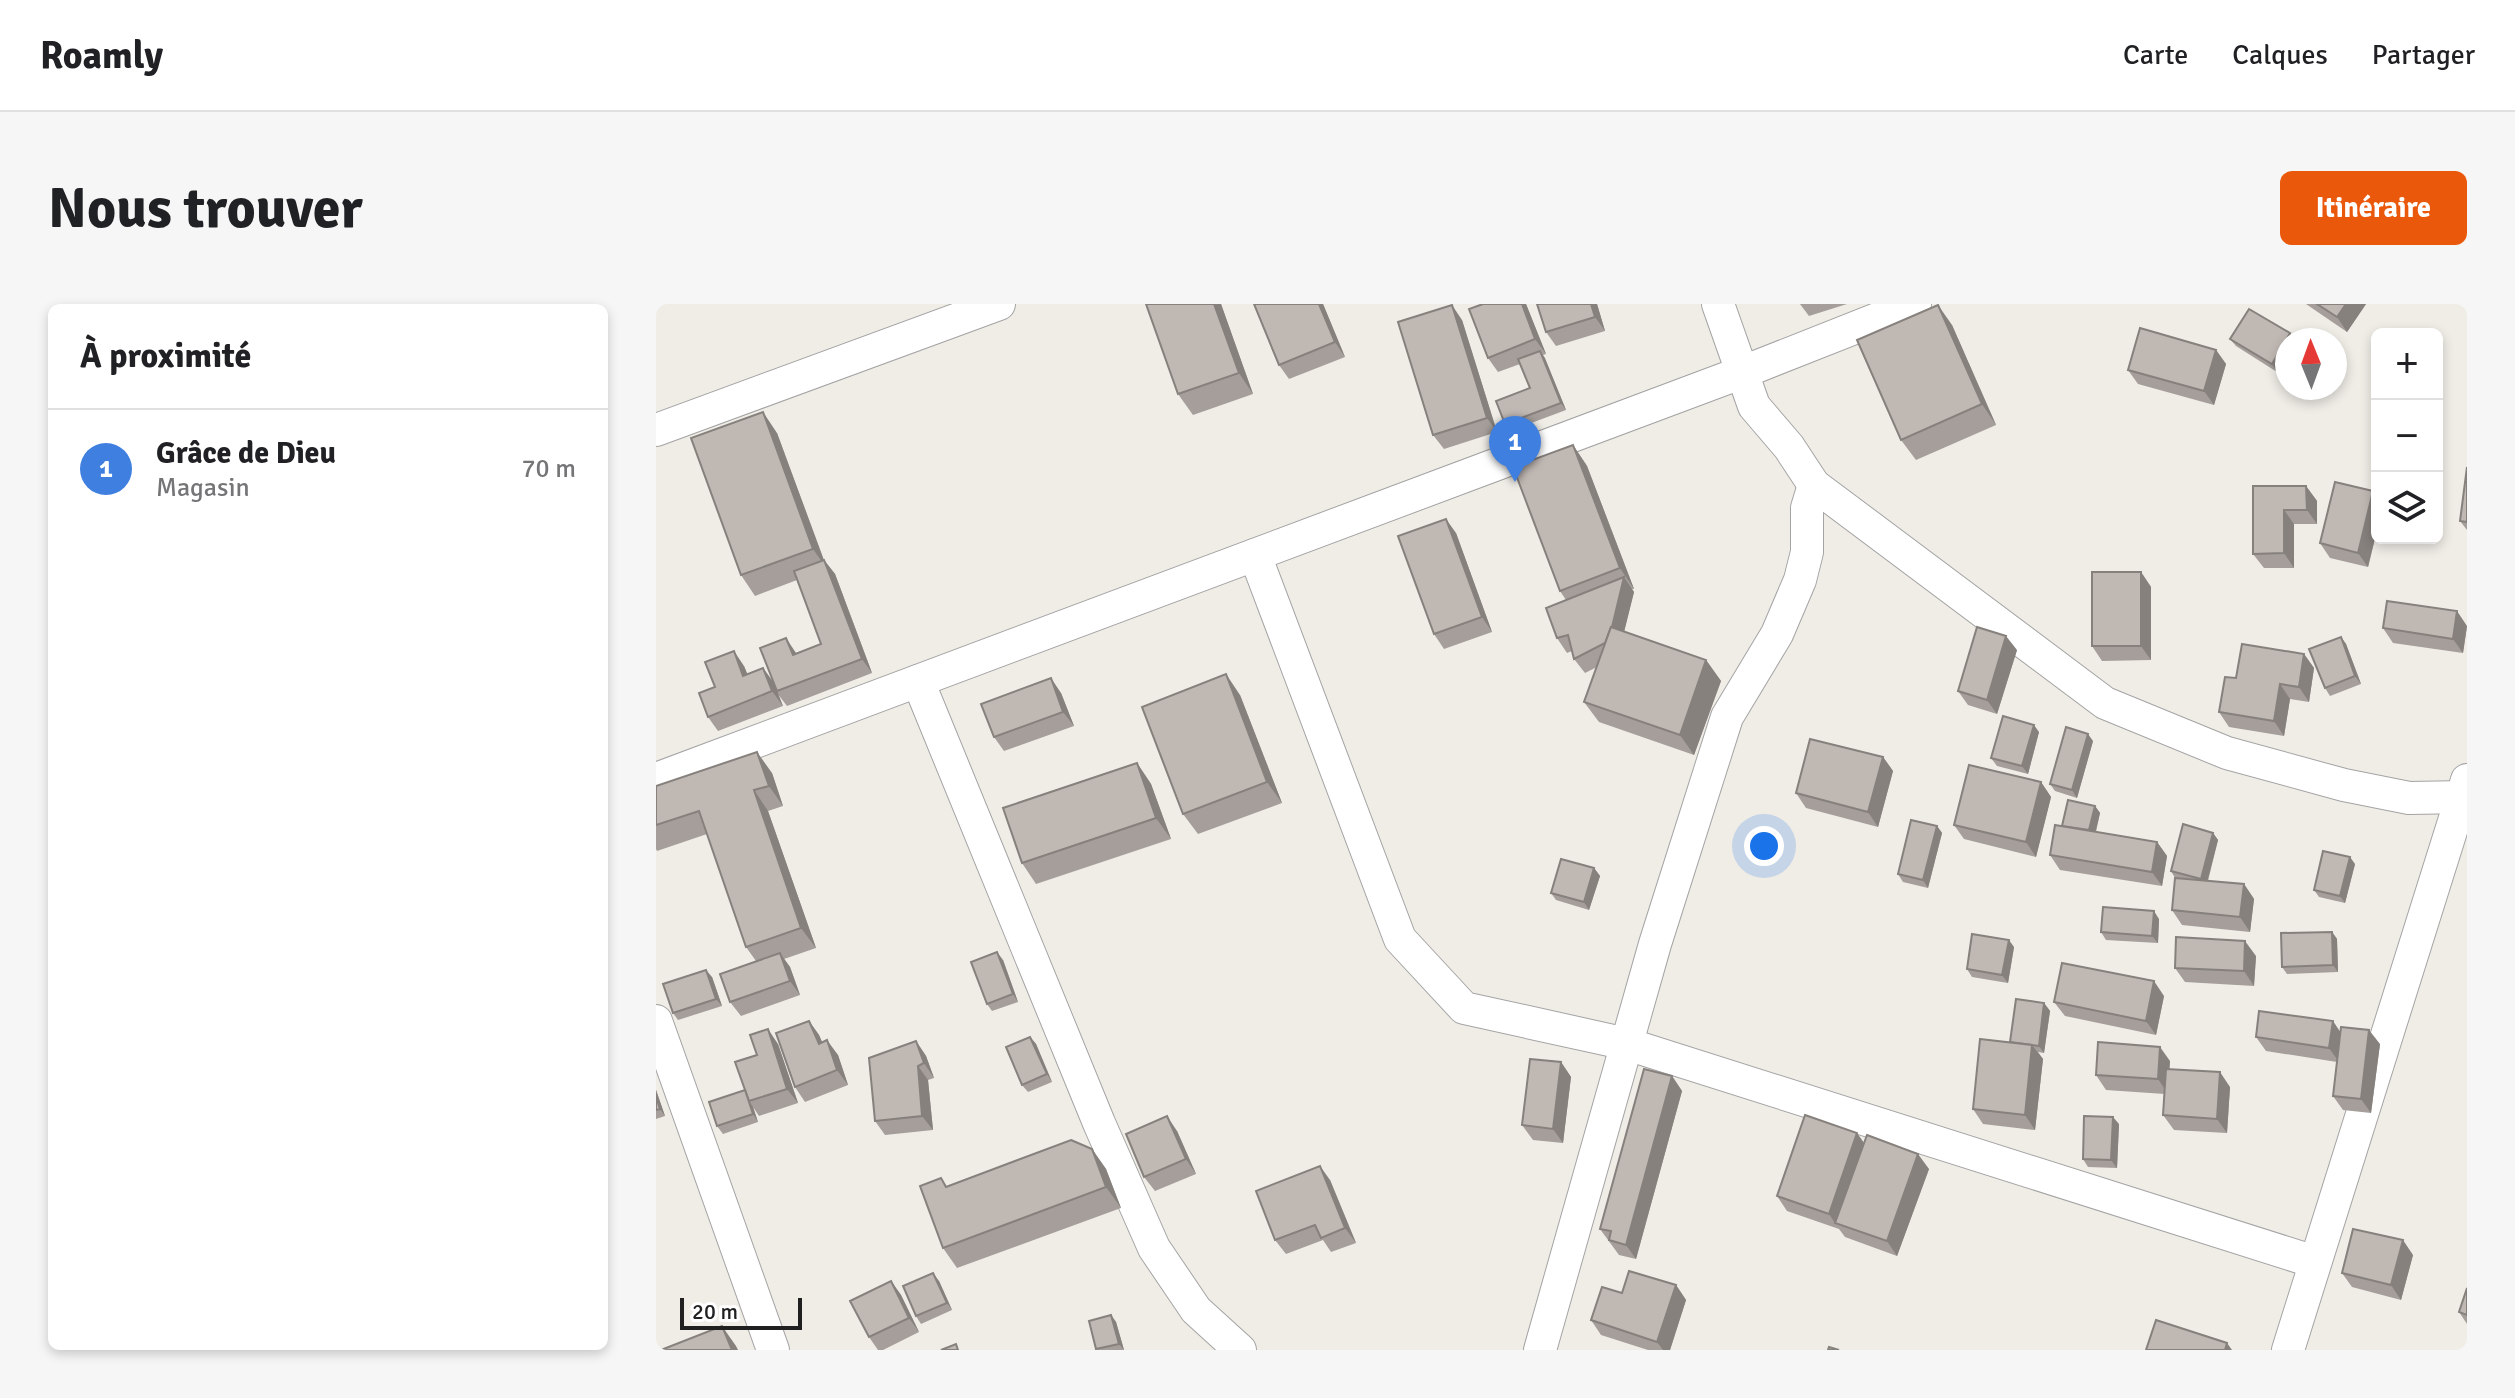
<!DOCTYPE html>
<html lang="fr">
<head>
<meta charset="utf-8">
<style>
	body { margin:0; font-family:Signika,sans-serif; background:#f6f6f6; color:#202124 }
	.controls { position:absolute; right:24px; top:24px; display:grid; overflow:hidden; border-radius:12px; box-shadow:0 4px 12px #0003 }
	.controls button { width:72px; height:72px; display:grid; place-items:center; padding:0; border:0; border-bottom:2px solid #e0e0e0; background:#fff; color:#202124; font:40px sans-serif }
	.compass { position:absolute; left:1619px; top:24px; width:72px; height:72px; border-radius:50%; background:#fff; box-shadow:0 4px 12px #0003; rotate:359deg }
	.scale { position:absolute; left:24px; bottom:20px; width:122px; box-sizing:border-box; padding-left:8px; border:4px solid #202020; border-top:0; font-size:22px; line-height:28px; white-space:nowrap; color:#202020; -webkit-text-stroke:6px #fff; paint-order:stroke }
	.you { position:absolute; left:1108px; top:542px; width:28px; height:28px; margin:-20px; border:6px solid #fff; border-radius:50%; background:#1a73e8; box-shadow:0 0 0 12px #1a73e833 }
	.badge { display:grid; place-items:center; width:52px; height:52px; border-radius:50%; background:#ea580c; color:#fff; font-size:26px; font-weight:700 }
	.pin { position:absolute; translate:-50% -66px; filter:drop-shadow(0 2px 4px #0008) }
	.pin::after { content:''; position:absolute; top:42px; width:28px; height:24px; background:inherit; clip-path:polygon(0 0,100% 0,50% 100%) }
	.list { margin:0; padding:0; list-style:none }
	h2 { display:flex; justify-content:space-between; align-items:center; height:104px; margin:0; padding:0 32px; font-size:34px }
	h2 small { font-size:26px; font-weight:400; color:#757577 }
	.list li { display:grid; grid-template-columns:52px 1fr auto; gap:24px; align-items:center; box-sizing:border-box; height:120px; padding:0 32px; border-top:2px solid #e0e0e0 }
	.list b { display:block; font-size:30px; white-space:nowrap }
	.list p { margin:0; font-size:26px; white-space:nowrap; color:#757577 }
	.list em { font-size:26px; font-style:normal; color:#757577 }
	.icon { flex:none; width:44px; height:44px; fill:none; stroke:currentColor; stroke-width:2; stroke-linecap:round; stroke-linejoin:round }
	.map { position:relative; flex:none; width:1811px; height:1046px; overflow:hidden; border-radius:12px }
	header { display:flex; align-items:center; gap:48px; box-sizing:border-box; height:112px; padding:0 40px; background:#fff; border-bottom:2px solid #e0e0e0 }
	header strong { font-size:38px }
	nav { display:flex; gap:44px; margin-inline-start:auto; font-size:28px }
	.intro { display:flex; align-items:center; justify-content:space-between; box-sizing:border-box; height:192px; padding:0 48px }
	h1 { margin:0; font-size:56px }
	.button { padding:20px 36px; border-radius:12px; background:#ea580c; color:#fff; font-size:28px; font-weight:700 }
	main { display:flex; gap:48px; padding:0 48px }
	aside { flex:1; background:#fff; border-radius:12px; box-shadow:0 4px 12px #0003 }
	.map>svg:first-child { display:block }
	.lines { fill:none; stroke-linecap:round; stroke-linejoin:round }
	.street-casing { stroke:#a4a4a4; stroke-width:34 }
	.street { stroke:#fff; stroke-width:32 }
	.wall { fill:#a59e9a }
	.shaded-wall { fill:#86817d }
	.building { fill:#c0b8b3; stroke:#86817d; stroke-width:2 }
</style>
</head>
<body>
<header>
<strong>Roamly</strong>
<nav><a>Carte</a><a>Calques</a><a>Partager</a></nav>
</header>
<div class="intro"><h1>Nous trouver</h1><a class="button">Itinéraire</a></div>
<main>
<aside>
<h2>À proximité<small></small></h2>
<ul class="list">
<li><span class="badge" style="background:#3f7fe0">1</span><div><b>Grâce de Dieu</b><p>Magasin</p></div><em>70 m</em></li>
</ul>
</aside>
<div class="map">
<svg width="1811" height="1046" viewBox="0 0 1811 1046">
	<rect width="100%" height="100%" fill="#f0ede7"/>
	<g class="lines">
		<defs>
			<g id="street">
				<polyline points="1062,0 1098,102 1133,143 1158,181 1449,399 1571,449 1688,481 1753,494 1811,493"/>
				<polyline points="0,126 343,0"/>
				<polyline points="599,251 744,635 808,704 971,740 1659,958"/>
				<polyline points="262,377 443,819 498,944 540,1006 584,1046"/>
				<polyline points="0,475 1087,68 1259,0"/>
				<polyline points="0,717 117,1046"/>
				<polyline points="884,1046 999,640 1071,413 1121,330 1144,276 1151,248 1151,204 1158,181"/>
				<polyline points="1632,1046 1811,476"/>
			</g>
		</defs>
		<use href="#street" class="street-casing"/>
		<use href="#street" class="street"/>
	</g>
	<g class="wall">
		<polygon points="565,0 597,90 537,111 522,90"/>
		<polygon points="667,0 689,53 633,75 623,61"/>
		<polygon points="870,0 890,50 887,51 910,106 854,127 849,120 874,84 864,60 842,68 832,54"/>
		<polygon points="941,0 949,27 900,42 890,28"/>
		<polygon points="1144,0 1191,0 1153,12"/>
		<polygon points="1650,0 1710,0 1691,28"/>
		<polygon points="806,16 841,128 788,145 777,131"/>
		<polygon points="1296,21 1340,121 1260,156 1245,136"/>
		<polygon points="1634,29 1639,36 1631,36 1621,68 1580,42 1574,35"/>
		<polygon points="1560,46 1570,60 1558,101 1482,80 1472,66"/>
		<polygon points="121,129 168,256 179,270 216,369 131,402 121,389 127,402 62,427 52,413 59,383 88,362 91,370 107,364 117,378 140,349 165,340 141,276 99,292 85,271"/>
		<polygon points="917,141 931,162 978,285 976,285 978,288 968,328 1050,356 1065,377 1038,451 943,418 928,398 941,363 929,369 918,355 916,347 911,349 901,334 910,296 904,287"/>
		<polygon points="1811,163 1811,226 1804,217"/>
		<polygon points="1597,182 1650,182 1661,197 1661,220 1638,220 1638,264 1608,264 1597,250"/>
		<polygon points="1721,193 1721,226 1712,263 1674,254 1664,239"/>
		<polygon points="800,229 836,328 788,345 778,330"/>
		<polygon points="1485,268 1495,283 1495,356 1446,357 1436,342"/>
		<polygon points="1811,322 1807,349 1737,339 1727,324"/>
		<polygon points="1685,333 1690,340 1705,380 1674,392 1669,384"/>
		<polygon points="1361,346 1341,410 1312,401 1302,387"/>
		<polygon points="1648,350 1658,364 1653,398 1634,395 1628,432 1573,423 1563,408 1580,374"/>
		<polygon points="405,389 418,422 348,447 338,433"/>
		<polygon points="584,391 626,499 542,530 527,510"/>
		<polygon points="1383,428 1372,470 1341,462 1335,454"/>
		<polygon points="1437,437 1421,494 1399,487 1394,480"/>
		<polygon points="1227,453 1237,467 1222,523 1150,504 1140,489"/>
		<polygon points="481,459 495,480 515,535 380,580 366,559"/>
		<polygon points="116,469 127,502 112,507 160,644 128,655 134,663 144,691 85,712 74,698 100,657 90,643 51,530 1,547 0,545 0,482"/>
		<polygon points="1385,478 1395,493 1380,553 1308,535 1298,521"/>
		<polygon points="1439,502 1444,509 1440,528 1501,538 1511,552 1506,582 1404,566 1394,551 1406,522"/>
		<polygon points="1281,522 1286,529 1272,584 1247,578 1242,570"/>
		<polygon points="1557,529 1562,536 1552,577 1588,580 1598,595 1594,628 1526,621 1516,606 1519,574 1515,567"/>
		<polygon points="1699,560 1689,599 1663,593 1658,586"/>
		<polygon points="938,564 944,572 933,606 900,596 895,589"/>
		<polygon points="1503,615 1502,639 1450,636 1445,628"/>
		<polygon points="1676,628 1681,635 1682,668 1631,670 1626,663"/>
		<polygon points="1358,643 1352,679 1316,673 1311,665"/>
		<polygon points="1600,652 1598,682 1529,678 1519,664"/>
		<polygon points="347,656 362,698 336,707 331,700"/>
		<polygon points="56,673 66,702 22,716 17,709"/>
		<polygon points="1508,692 1500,731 1409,712 1398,698"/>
		<polygon points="1388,699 1394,707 1388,749 1382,748 1387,755 1379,826 1327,820 1317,805 1355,738"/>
		<polygon points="153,717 163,731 166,738 182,751 192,781 149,798 139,783"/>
		<polygon points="1684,728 1724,740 1715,809 1687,806 1677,792 1681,758 1610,747 1600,733"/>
		<polygon points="374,733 380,740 396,778 372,788 366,781"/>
		<polygon points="260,737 270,752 278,774 272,776 277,826 229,831 219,817"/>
		<polygon points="122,740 142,799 103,812 97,803 102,818 67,830 61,822 89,786 101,751"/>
		<polygon points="1514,757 1513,765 1574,783 1571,829 1518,826 1507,811 1509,790 1450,786 1440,771"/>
		<polygon points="905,758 915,773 907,839 877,836 866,821"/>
		<polygon points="1016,772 1026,787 980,955 963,951 944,925"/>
		<polygon points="0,786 9,812 0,815"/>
		<polygon points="1463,820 1461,864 1432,863 1427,855"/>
		<polygon points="521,827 540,870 499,887 488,873"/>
		<polygon points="1208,839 1273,865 1241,952 1189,933 1183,925 1131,907 1121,892"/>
		<polygon points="436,845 450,865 465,904 301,964 287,944 285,874 291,883"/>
		<polygon points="674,876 700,939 675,948 667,936 630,950 619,936"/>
		<polygon points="1757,951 1745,996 1696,983 1686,969"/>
		<polygon points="235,977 245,991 263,1028 227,1046 222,1046 213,1033"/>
		<polygon points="283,977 296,1006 265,1020 260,1012"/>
		<polygon points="1020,981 1030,996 1014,1046 992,1046 945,1031 935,1016 966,989"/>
		<polygon points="1811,984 1811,1020 1803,1008"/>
		<polygon points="455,1011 460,1018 468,1046 441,1046 433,1017"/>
	</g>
	<g class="shaded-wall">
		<polygon points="558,0 565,0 597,90 583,69"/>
		<polygon points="663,0 667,0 689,53 679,38"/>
		<polygon points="866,0 870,0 890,50 879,35"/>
		<polygon points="935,0 941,0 949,27 939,13"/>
		<polygon points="1690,0 1710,0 1691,28 1681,13"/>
		<polygon points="796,1 806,16 841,128 831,114"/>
		<polygon points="1282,1 1296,21 1340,121 1326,100"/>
		<polygon points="1634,29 1639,36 1631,36 1631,51 1621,68 1616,60"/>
		<polygon points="1560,46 1570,60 1558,101 1548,87"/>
		<polygon points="884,47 889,54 910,106 905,99"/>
		<polygon points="107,108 121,129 171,265 157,245"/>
		<polygon points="917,141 931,162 978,285 964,264"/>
		<polygon points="1650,182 1661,197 1661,220 1651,206"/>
		<polygon points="1717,187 1721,193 1721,226 1712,263 1702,249"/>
		<polygon points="1628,206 1638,220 1638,264 1628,249"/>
		<polygon points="790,215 800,229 836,328 826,313"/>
		<polygon points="168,256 179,270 216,369 206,355"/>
		<polygon points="1485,268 1495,283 1495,356 1485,342"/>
		<polygon points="968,273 978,288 962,352 952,337"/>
		<polygon points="1801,307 1811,322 1807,349 1797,335"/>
		<polygon points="1350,332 1361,346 1341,410 1331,396"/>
		<polygon points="1685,333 1690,340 1705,380 1699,372"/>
		<polygon points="130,334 140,349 147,365 137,351"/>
		<polygon points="78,347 88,362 98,386 87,372"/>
		<polygon points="1648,350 1658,364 1653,398 1643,383"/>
		<polygon points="1050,356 1065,377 1038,451 1024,431"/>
		<polygon points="107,364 118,379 127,402 116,387"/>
		<polygon points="570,370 584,391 626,499 611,478"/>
		<polygon points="395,374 405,389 418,422 407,408"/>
		<polygon points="1624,380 1634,395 1628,432 1618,417"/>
		<polygon points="1378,421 1383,428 1372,470 1366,462"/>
		<polygon points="1432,430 1437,437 1421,494 1416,486"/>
		<polygon points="101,448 116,469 127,502 113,482"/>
		<polygon points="1227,453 1237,467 1222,523 1212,508"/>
		<polygon points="481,459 495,480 515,535 500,514"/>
		<polygon points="1385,478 1395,493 1380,553 1370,538"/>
		<polygon points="98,486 112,507 160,644 145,624"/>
		<polygon points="1439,502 1444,509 1436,542 1431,534"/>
		<polygon points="1281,522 1286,529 1272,584 1267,576"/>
		<polygon points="1557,529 1562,536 1550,582 1545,575"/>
		<polygon points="1501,538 1511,552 1506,582 1496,568"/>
		<polygon points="1694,553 1699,560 1689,599 1684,592"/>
		<polygon points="938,564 944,572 933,606 928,598"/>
		<polygon points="1588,580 1598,595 1594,628 1584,613"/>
		<polygon points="1498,607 1503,615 1502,639 1496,632"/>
		<polygon points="1676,628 1681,635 1682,668 1677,661"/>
		<polygon points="1353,636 1358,643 1352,679 1346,671"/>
		<polygon points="1589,637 1600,652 1598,682 1588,667"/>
		<polygon points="341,648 347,656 362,698 357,690"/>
		<polygon points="124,649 134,663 144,691 134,677"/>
		<polygon points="50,666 56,673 66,702 60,695"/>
		<polygon points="1498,677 1508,692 1500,731 1490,717"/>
		<polygon points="1388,699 1394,707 1388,749 1383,742"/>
		<polygon points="153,717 163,731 173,754 163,740"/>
		<polygon points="1677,717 1687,732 1683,758 1673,744"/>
		<polygon points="112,725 122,740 142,799 131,785"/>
		<polygon points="1713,726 1724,740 1715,809 1705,795"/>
		<polygon points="374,733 380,740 396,778 391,770"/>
		<polygon points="171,736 182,751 192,781 181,766"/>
		<polygon points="260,737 270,752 278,774 268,759"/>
		<polygon points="1376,741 1387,755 1379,826 1369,811"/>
		<polygon points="1504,743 1514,757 1512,790 1502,775"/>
		<polygon points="905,758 915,773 907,839 897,825"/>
		<polygon points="262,762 272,776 277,826 266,812"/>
		<polygon points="1564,768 1574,783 1571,829 1561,815"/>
		<polygon points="1016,772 1026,787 980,955 970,941"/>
		<polygon points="0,786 9,812 4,805 0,793"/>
		<polygon points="93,797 97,803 102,818 97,810"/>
		<polygon points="511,812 521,827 540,870 530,855"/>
		<polygon points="1457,813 1463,820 1461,864 1455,856"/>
		<polygon points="1201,829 1211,843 1179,919 1183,925 1173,910"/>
		<polygon points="436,845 450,865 465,904 450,883"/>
		<polygon points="1262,850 1273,865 1241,952 1231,937"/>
		<polygon points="664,862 674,876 700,939 689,924"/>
		<polygon points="1747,936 1757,951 1745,996 1735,981"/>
		<polygon points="277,969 283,977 296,1006 291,999"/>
		<polygon points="235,977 245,991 263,1028 253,1014"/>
		<polygon points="1020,981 1030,996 1014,1046 1007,1046 1001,1038"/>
		<polygon points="455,1011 460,1018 468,1046 463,1040"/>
		<polygon points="66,1022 80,1042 82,1046 76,1046"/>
		<polygon points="1571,1039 1576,1046 1569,1046"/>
	</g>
	<g class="building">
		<polygon points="490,0 558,0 583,69 522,90"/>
		<polygon points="598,0 663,0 679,38 623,61"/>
		<polygon points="827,0 866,0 879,35 832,54 813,5"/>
		<polygon points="881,0 935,0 939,13 890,28"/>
		<polygon points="1661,0 1690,0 1681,13"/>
		<polygon points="796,1 831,114 777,131 742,18"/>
		<polygon points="1282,1 1326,100 1245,136 1201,36"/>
		<polygon points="1593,5 1634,29 1616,60 1574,35"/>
		<polygon points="1484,24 1560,46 1548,87 1472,66"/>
		<polygon points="884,47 905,99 849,120 840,97 874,84 862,55"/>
		<polygon points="107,108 157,245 85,271 35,134"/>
		<polygon points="917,141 964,264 904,287 857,163"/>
		<polygon points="1811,163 1811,218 1804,217"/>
		<polygon points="1679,178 1717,187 1702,249 1664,239"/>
		<polygon points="1597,182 1650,182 1651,206 1628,206 1628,249 1597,250"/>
		<polygon points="790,215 826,313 778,330 742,232"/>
		<polygon points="168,256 206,355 121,387 104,344 130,334 137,351 165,340 138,267"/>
		<rect x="1436" y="268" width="49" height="74"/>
		<polygon points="968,273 956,323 955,323 949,339 918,355 912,331 901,334 890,304"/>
		<polygon points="1731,297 1801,307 1797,335 1727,324"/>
		<polygon points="955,323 1050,356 1024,431 928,398"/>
		<polygon points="1321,323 1350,332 1331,396 1302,387"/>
		<polygon points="1685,333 1699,372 1669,384 1653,345"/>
		<polygon points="1586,340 1648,350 1643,383 1624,380 1618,417 1563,408 1569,373 1580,374"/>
		<polygon points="78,347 87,372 107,364 116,387 52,413 43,389 59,383 49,358"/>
		<polygon points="570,370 611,478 527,510 486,403"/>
		<polygon points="395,374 407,408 338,433 325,400"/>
		<polygon points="1347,412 1378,421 1366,462 1335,454"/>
		<polygon points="1410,423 1432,430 1416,486 1394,480"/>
		<polygon points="1154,435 1227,453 1212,508 1140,489"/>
		<polygon points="101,448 113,482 98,486 145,624 90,643 43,507 0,521 0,482"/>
		<polygon points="481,459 500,514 366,559 347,504"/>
		<polygon points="1313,461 1385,478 1370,538 1298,521"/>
		<polygon points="1412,496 1439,502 1433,526 1406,522"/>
		<polygon points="1255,516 1281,522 1267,576 1242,570"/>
		<polygon points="1527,520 1557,529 1545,575 1515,567"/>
		<polygon points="1399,521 1501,538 1496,568 1394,551"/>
		<polygon points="1667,547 1694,553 1684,592 1658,586"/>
		<polygon points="905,555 938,564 928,598 895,589"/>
		<polygon points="1519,574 1588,580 1584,613 1516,606"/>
		<polygon points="1447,603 1498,607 1496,632 1445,628"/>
		<polygon points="1676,628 1677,661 1626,663 1625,629"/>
		<polygon points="1316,630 1353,636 1346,671 1311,665"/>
		<polygon points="1520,633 1589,637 1588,667 1519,664"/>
		<polygon points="341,648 357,690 331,700 315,658"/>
		<polygon points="124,649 134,677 74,698 64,670"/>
		<polygon points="1406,659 1498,677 1490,717 1398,698"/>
		<polygon points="50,666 60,695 17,709 7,680"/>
		<polygon points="1360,695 1388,699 1383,742 1354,738"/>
		<polygon points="1603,707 1677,717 1673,744 1600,733"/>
		<polygon points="153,717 163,740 171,736 181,766 139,783 120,729"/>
		<polygon points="1685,723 1713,726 1705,795 1677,792"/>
		<polygon points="112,725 131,785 93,797 79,758 101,751 94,731"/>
		<polygon points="374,733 391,770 366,781 350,743"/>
		<polygon points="1324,735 1376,741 1369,811 1317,805"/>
		<polygon points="260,737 268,759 262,762 266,812 219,817 213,754"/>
		<polygon points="1442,738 1504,743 1502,775 1440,771"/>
		<polygon points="874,755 905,758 897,825 866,821"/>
		<polygon points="988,765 1016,772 970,941 953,936 955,927 944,925"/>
		<polygon points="1510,765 1564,768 1561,815 1507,811"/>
		<polygon points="89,786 97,810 61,822 53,798"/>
		<polygon points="0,793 4,805 0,806"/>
		<polygon points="1149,811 1201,829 1173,910 1121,892"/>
		<polygon points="511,812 530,855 488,873 470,830"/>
		<polygon points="1428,812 1457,813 1455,856 1427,855"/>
		<polygon points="1211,831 1262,850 1231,937 1179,919"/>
		<polygon points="415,836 436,845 450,883 287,944 264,882 285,874 290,883"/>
		<polygon points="664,862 689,924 665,934 659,921 619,936 600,887"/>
		<polygon points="1697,925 1747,936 1735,981 1686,969"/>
		<polygon points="973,967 1020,981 1001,1038 935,1016 946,983 966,989"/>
		<polygon points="277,969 291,999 260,1012 247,982"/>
		<polygon points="235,977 253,1014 213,1033 194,997"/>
		<polygon points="1811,984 1811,1011 1803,1008"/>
		<polygon points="455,1011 463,1040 440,1045 433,1017"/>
		<polygon points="1500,1016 1571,1039 1569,1046 1490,1046"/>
		<polygon points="66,1022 76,1046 5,1046"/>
		<polygon points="300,1040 302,1046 285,1046"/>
		<polygon points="1173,1043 1183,1046 1172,1046"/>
	</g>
</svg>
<div class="controls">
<button>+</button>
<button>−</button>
<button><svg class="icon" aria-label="layers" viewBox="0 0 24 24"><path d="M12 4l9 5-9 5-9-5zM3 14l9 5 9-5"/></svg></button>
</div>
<svg class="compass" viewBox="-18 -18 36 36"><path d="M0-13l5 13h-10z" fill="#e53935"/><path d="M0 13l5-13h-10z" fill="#757577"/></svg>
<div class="scale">20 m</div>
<div class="you"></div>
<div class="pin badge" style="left:859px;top:178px;background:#3f7fe0">1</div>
</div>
</main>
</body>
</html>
